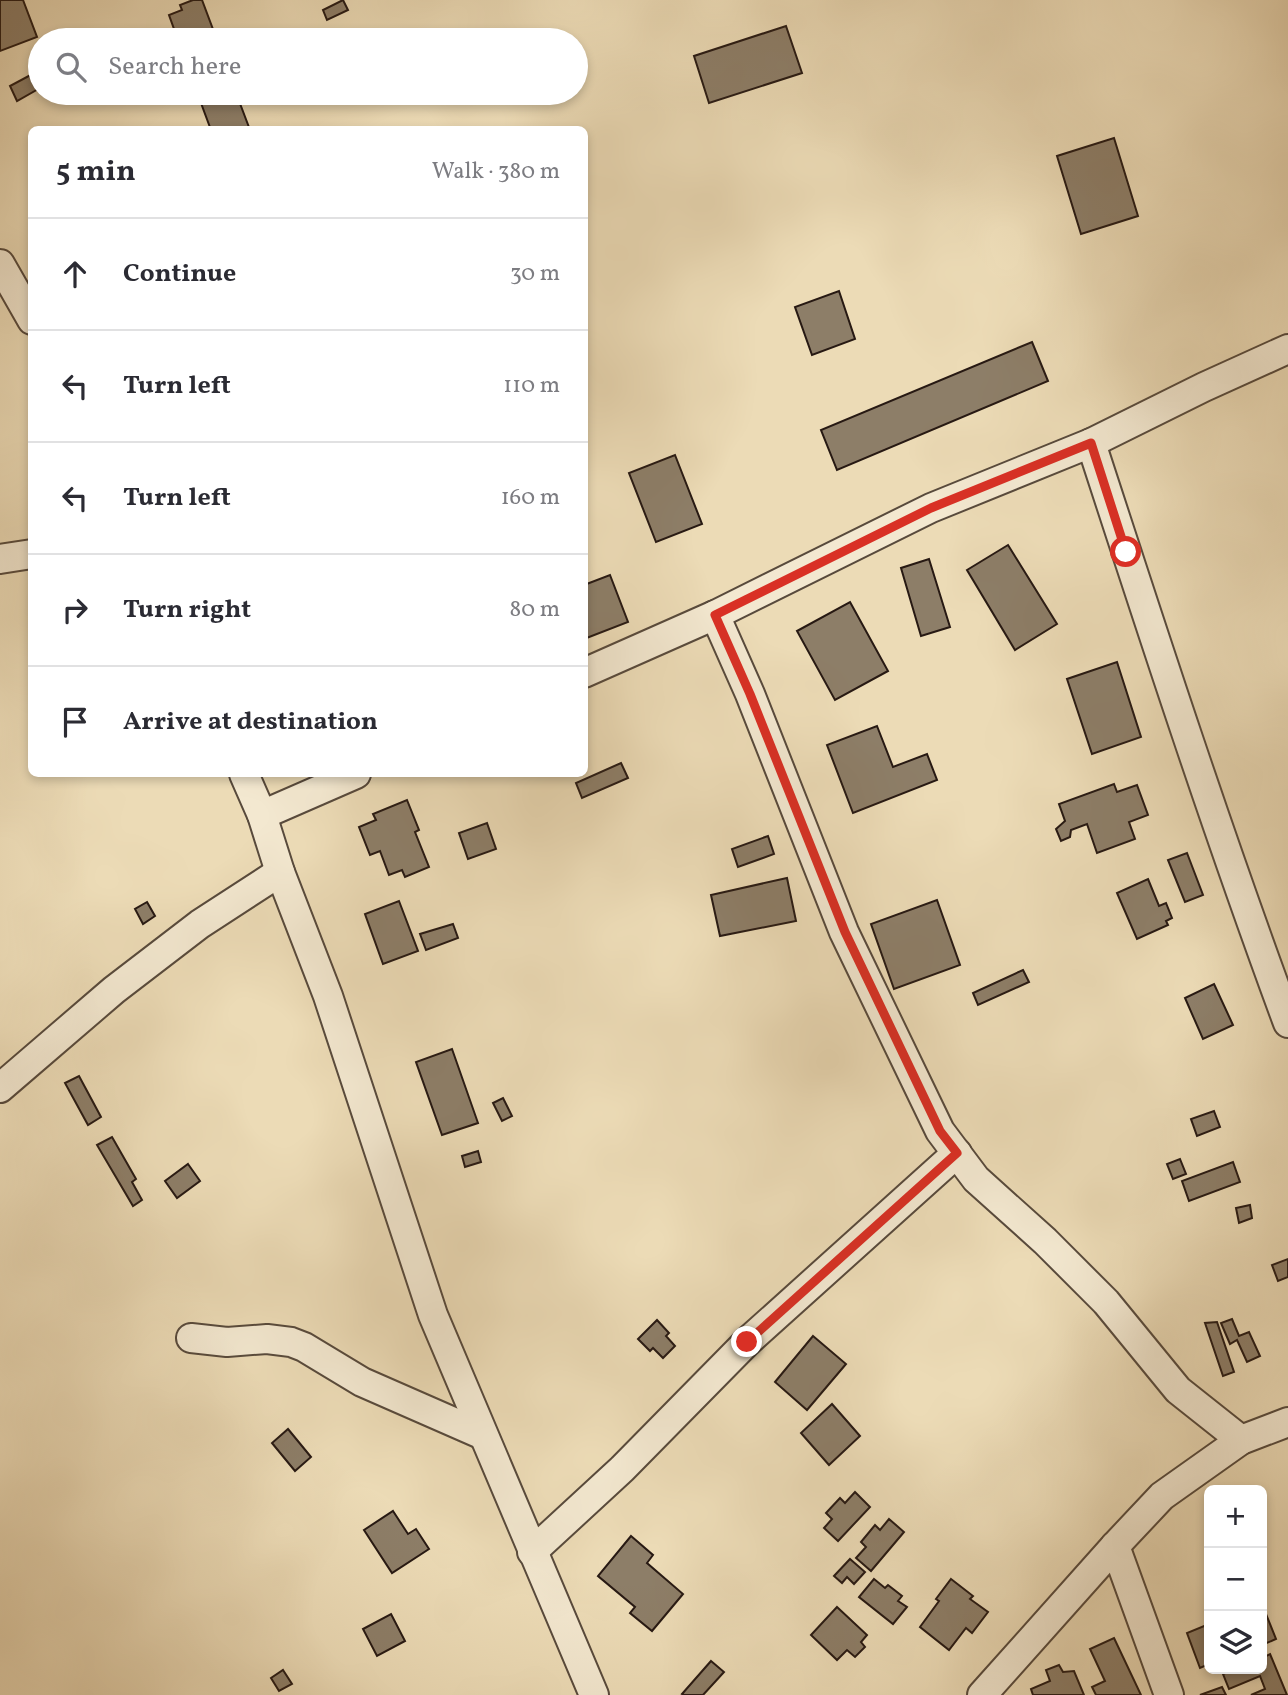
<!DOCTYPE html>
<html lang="en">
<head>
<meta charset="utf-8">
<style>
	body { margin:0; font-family:Vollkorn,serif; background:#f7f7f7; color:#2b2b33 }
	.controls { position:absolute; right:21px; bottom:21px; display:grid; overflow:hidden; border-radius:10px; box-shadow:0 4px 10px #0003 }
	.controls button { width:63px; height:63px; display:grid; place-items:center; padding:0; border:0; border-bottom:2px solid #e1e1e2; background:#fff; color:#2b2b33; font:35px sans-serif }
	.stop { position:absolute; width:21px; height:21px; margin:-16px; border:5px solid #d93025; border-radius:50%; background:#fff }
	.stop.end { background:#d93025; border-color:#fff; box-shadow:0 2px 7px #0008 }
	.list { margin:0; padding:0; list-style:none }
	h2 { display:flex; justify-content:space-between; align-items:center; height:91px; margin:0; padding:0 28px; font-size:30px }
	h2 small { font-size:23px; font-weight:400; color:#7c7c81 }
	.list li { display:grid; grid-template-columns:46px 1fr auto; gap:21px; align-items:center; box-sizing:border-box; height:112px; padding:0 28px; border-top:2px solid #e1e1e2 }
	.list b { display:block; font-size:26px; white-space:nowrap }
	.list em { font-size:23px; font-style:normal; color:#7c7c81 }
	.icon { flex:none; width:38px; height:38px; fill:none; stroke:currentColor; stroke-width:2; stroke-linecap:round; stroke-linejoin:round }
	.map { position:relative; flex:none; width:1288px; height:1695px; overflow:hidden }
	.search { position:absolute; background:#fff; box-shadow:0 4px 10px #0003; left:28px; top:28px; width:560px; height:77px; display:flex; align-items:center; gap:18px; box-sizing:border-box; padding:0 24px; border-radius:38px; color:#7c7c81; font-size:26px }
	.panel { position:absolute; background:#fff; box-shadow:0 4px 10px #0003; left:28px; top:126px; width:560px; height:651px; border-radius:10px }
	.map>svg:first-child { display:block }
	.building { fill:#8d7e68; stroke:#271913; stroke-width:2 }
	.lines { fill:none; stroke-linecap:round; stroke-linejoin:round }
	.minor-casing { stroke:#584a3c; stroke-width:32 }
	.minor { stroke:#f3e8d0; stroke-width:28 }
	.route { stroke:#d93025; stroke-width:9 }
</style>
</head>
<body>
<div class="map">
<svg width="1288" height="1695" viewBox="0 0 1288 1695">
	<rect width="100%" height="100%" fill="#ecdbb6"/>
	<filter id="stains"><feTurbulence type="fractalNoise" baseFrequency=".00286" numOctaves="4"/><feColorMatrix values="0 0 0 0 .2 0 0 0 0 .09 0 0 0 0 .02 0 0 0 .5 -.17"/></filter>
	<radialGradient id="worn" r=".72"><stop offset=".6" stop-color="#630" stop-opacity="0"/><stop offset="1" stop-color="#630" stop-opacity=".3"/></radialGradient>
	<g class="building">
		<polygon points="0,0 23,0 37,37 0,51"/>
		<polygon points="193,0 202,0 217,40 178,40 169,15 182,10 180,5"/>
		<polygon points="343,0 348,10 327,20 323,10"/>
		<polygon points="786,26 802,73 709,103 694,56"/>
		<polygon points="40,70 40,88 17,101 10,86"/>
		<polygon points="205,93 236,93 250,130 211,130 198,95"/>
		<polygon points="1114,138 1138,216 1081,234 1057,156"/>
		<polygon points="839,291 855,339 812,355 795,307"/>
		<polygon points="1032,342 1048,381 837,470 821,430"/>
		<polygon points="675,455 702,524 656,542 629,473"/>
		<polygon points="1008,545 1057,624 1015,650 967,570"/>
		<polygon points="929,559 950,627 921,636 901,568"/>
		<polygon points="610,575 628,622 584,639 584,585"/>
		<polygon points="850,602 888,671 835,700 797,631"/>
		<polygon points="1117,662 1141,737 1092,754 1067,679"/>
		<polygon points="877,726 893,767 927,754 937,780 853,813 827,745"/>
		<polygon points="621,763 628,778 582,798 576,783"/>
		<polygon points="1114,784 1117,792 1137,785 1148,815 1129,822 1135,839 1097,853 1087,824 1071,830 1070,837 1061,841 1056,829 1065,821 1059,804"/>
		<polygon points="407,800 419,830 415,832 429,867 405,877 402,870 389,875 380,851 370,855 359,827 376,820 373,814"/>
		<polygon points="487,823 496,849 468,859 459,833"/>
		<polygon points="768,836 774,854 738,867 732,849"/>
		<polygon points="1187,853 1203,895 1185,902 1168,860"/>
		<polygon points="787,878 796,921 720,936 711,895"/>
		<polygon points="1148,879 1159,906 1166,903 1172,918 1166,921 1168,925 1137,939 1117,893"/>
		<polygon points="937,900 960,965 894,989 871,924"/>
		<polygon points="399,901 418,951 383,964 365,914"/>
		<polygon points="147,902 155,916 143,924 135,909"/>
		<polygon points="453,924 458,938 426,950 420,934"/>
		<polygon points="1023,970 1029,982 978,1005 973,993"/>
		<polygon points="1214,984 1233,1025 1203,1039 1185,998"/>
		<polygon points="452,1049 478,1123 442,1135 416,1062"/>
		<polygon points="79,1076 101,1117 88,1125 65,1083"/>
		<polygon points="503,1098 512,1116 502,1121 493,1103"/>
		<polygon points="1214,1111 1220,1127 1197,1136 1191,1119"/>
		<polygon points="112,1137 136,1179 132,1182 142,1200 133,1206 97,1145"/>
		<polygon points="478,1151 481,1162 465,1167 462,1156"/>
		<polygon points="1180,1159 1186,1174 1173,1179 1167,1164"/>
		<polygon points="1233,1162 1240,1182 1189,1201 1182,1181"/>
		<polygon points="188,1164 200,1181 177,1198 165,1181"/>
		<polygon points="1250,1205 1252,1218 1239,1223 1236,1208"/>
		<polygon points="1288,1259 1288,1277 1278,1281 1272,1265"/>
		<polygon points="1232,1319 1239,1336 1249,1332 1260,1356 1247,1362 1237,1340 1230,1344 1221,1323"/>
		<polygon points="657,1320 669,1333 666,1336 675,1346 663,1358 653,1348 650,1351 638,1339"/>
		<polygon points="1217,1322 1234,1372 1223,1376 1205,1323"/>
		<polygon points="813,1336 846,1364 807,1410 775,1382"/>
		<polygon points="832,1404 860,1436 829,1465 801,1433"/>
		<polygon points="288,1429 311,1457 295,1471 272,1443"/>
		<polygon points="855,1492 870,1507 838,1541 824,1528 832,1519 826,1513 840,1498 845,1503"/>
		<polygon points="393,1511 408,1534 416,1529 429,1549 392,1573 364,1530"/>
		<polygon points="889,1519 904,1532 871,1571 856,1558 866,1547 861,1542 875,1525 880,1530"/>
		<polygon points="631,1536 653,1555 647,1563 683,1594 652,1631 630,1613 635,1607 598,1576"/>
		<polygon points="850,1559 865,1572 854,1584 847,1577 842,1583 834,1576"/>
		<polygon points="874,1579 885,1588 888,1585 902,1596 898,1601 907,1607 893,1624 859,1597"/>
		<polygon points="951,1579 973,1596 970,1599 988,1612 972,1633 966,1628 949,1650 920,1627 939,1601 936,1599"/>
		<polygon points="837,1607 867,1635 861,1642 865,1647 855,1657 847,1650 837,1660 811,1635"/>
		<polygon points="1264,1609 1276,1639 1262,1645 1262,1610"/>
		<polygon points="391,1614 405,1641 377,1656 363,1629"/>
		<polygon points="1209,1624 1209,1664 1200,1668 1187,1633"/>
		<polygon points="1114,1638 1141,1695 1096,1695 1092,1687 1105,1681 1090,1649"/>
		<polygon points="1270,1654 1287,1695 1251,1695 1265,1689 1260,1676 1229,1689 1223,1674 1235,1669 1262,1669 1262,1658"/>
		<polygon points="711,1661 724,1672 703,1695 684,1695 682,1694"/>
		<polygon points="1059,1665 1063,1672 1074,1671 1084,1695 1033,1695 1031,1689 1050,1681 1046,1670"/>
		<polygon points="283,1670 292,1684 279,1691 271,1678"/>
		<polygon points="1222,1687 1226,1695 1200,1695"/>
	</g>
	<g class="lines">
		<defs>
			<g id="minor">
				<polyline points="0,264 32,320"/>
				<path d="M1091 443C1154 637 1217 831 1288 1023"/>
				<polyline points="0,559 32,554"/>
				<polyline points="715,615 750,694 844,932 940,1131 976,1179 1045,1241 1106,1302 1178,1390 1241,1440"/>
				<polyline points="584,673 715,615 931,508 1091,443 1204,387 1288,349"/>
				<polyline points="244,774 262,815 280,872 328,996 433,1315 594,1695"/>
				<polyline points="262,815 356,774"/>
				<polyline points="0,1088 114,990 200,924 280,872"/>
				<polyline points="191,1338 227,1342 267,1339 291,1342 304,1347 362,1382 483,1435"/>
				<polyline points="1115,1546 1169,1695"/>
				<polyline points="532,1552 622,1469 747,1342 957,1153"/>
				<polyline points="982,1695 1115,1546 1162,1496 1241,1440 1288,1422"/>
			</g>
		</defs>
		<use href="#minor" class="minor-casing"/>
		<use href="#minor" class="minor"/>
	</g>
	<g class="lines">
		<polyline class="route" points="747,1342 957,1153 940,1131 845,932 750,694 715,615 931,508 1091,443 1126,552"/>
	</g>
	<rect width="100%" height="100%" filter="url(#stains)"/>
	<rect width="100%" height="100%" fill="url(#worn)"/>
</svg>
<div class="controls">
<button>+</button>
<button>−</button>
<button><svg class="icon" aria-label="layers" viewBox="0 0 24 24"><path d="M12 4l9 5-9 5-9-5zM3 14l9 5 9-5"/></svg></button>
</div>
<div class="stop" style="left:1126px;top:552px"></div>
<div class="stop end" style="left:747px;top:1342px"></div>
<div class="search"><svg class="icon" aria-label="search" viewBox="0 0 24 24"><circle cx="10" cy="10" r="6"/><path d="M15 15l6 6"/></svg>Search here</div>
<section class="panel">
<h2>5 min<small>Walk · 380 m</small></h2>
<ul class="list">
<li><svg class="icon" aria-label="ahead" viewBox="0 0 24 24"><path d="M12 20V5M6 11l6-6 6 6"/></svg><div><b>Continue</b></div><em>30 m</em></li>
<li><svg class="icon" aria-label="left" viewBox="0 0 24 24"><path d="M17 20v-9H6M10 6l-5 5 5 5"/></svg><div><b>Turn left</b></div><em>110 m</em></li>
<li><svg class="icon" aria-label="left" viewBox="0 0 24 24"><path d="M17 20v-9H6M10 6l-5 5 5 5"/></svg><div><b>Turn left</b></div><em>160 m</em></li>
<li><svg class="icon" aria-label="right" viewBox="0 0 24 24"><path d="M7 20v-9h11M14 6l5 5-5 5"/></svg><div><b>Turn right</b></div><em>80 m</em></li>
<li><svg class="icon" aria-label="arrive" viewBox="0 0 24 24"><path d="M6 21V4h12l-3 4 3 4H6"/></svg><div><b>Arrive at destination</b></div></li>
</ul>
</section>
</div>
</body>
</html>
